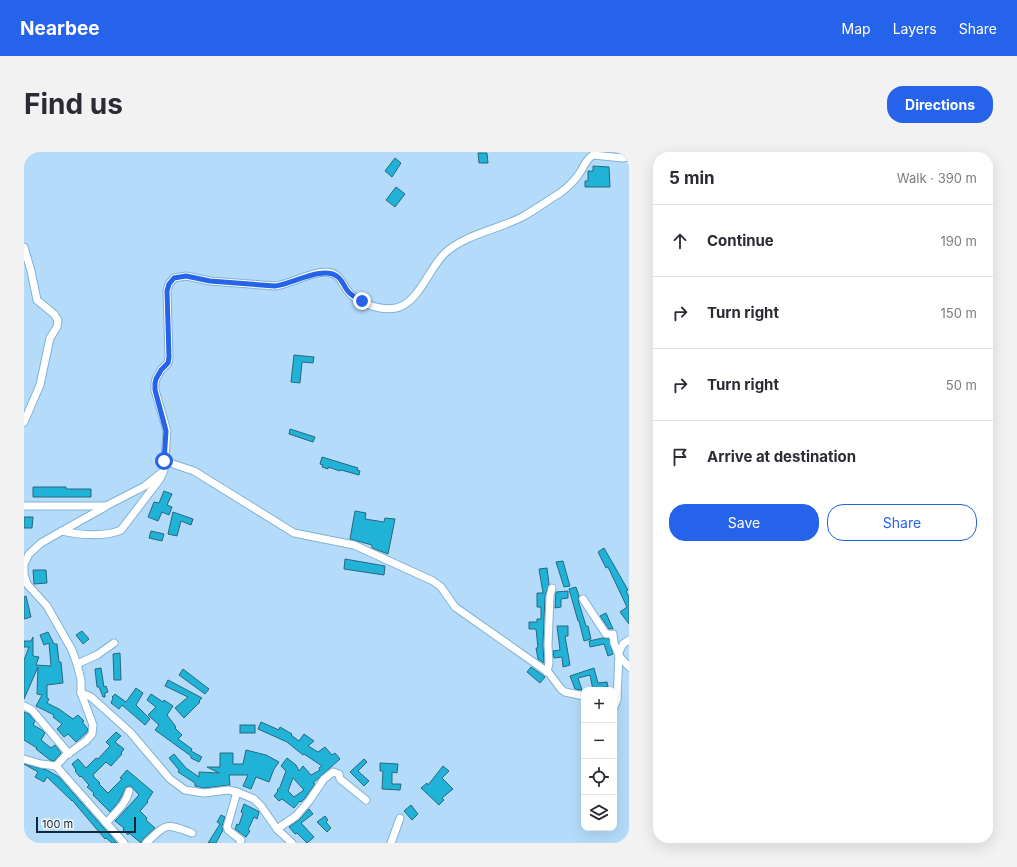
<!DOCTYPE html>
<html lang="en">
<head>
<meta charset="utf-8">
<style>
	body { margin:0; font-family:Inter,sans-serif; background:#f2f2f3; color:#2b2b33 }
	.controls { position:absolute; right:12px; bottom:12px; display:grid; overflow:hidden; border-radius:8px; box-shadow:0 4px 16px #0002 }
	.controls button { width:36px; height:36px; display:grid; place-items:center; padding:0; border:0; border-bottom:1px solid #e1e1e2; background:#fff; color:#2b2b33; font:20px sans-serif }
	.scale { position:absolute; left:12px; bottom:10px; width:100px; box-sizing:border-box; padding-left:4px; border:2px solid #142735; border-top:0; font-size:11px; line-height:14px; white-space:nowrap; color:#142735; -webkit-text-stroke:3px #f3f7fb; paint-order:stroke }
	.stop { position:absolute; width:12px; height:12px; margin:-9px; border:3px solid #2563eb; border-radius:50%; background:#fff }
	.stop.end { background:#2563eb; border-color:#fff; box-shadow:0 1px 4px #0008 }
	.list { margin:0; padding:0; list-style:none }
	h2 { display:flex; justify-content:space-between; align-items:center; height:52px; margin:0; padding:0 16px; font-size:17px }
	h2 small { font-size:13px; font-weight:400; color:#7c7c81 }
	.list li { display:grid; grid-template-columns:26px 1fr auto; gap:12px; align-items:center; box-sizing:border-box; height:72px; padding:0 16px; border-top:1px solid #e1e1e2 }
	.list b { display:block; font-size:15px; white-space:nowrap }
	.list em { font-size:13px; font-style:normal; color:#7c7c81 }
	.actions { display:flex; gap:8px; padding:12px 16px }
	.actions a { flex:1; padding:9px 0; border:1px solid #2563eb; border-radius:16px; text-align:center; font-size:14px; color:#2563eb }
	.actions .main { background:#2563eb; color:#fff }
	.icon { flex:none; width:22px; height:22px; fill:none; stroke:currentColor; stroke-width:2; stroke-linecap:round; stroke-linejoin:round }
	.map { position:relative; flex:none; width:605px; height:691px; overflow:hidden; border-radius:16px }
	header { display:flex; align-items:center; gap:24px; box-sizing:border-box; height:56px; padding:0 20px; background:#2563eb; color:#fff }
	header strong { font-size:19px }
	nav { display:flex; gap:22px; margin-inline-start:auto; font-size:14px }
	.intro { display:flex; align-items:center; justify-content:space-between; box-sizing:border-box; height:96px; padding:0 24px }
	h1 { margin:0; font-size:28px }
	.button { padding:10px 18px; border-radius:16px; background:#2563eb; color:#fff; font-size:14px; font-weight:700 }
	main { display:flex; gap:24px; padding:0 24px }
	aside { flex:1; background:#fff; border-radius:16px; box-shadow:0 4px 16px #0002 }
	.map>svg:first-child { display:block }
	.building { fill:#21b2d7; stroke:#25697d; fill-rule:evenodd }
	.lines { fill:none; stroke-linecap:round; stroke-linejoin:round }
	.minor-casing { stroke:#80b1d5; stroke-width:9 }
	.minor { stroke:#fff; stroke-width:7 }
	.route { stroke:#2563eb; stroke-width:5 }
</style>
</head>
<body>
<header>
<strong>Nearbee</strong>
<nav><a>Map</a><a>Layers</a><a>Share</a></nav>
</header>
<div class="intro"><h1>Find us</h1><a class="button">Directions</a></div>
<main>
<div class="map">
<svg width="605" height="691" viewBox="0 0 605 691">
	<rect width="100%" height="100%" fill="#b4dcfa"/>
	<g class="building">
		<polygon points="454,1 463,1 464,11 455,11"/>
		<polygon points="371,6 377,11 368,25 361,19"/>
		<polygon points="569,14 585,15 586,35 561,35 561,29 564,29 564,19 569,19"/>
		<polygon points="372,35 381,42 371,55 362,48"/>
		<polygon points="270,203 290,205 289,211 278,210 276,231 267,230"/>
		<polygon points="266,277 291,285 289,290 265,282"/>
		<polygon points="298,305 334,316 333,318 336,319 335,323 317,318 316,319 304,315 304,317 298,315 299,313 296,312"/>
		<polygon points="9,335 42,335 42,337 67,337 67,345 9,345"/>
		<polygon points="140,339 148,342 143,353 148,355 145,363 138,360 134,369 124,365 130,350 135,351"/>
		<polygon points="331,359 342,361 341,367 360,370 361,366 371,367 364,402 348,396 348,393 326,387"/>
		<polygon points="149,360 169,367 167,373 157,369 153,384 144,382"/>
		<polygon points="0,365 9,365 8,376 0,376"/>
		<polygon points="127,379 140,382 138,389 125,386"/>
		<polygon points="580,396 604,438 602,439 605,445 605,472 596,460 603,455 584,415 582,416 574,400"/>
		<polygon points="321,407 361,414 360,423 320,417"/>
		<polygon points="539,409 544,427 546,434 540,435 532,410"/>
		<polygon points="523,416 525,432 521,444 519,493 520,511 514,507 512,496 514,496 512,477 505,477 505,470 513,470 513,467 517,467 517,455 513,455 513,441 519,441 515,417"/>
		<polygon points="9,418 22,418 23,431 10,432"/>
		<polygon points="552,435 555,444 554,448 562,474 564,474 567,487 560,489 555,469 554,469 545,437"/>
		<polygon points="544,439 544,446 537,447 537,455 531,456 532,440"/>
		<polygon points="2,444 7,465 0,467 0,445"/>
		<polygon points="582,461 589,477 585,477 576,464"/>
		<polygon points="533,474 544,474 544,484 541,484 546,513 539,515 538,505 530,506 529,499 536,498"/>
		<polygon points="58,479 65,487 59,492 52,483"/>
		<polygon points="24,480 30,492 33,492 35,510 37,510 39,531 23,533 23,546 25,547 23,551 35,557 49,567 54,563 60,569 58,570 64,577 63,580 52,590 44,582 40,585 33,577 38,572 29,565 30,563 12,554 18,543 13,542 14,515 0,547 0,508 5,495 0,495 0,489 7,489 9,485 9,504 15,505 12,513 27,514 25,491 20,493 16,483"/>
		<polygon points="579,486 585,487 589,502 584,504 580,492 566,495 565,489"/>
		<polygon points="96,501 97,528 90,528 89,502"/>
		<polygon points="507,515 521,525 516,531 503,520"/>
		<polygon points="77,516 80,535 82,534 84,540 81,541 81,545 79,545 75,535 73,535 71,517"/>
		<polygon points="570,516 574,531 583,530 584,535 581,535 581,537 569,538 566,523 554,526 558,538 551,537 546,524"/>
		<polygon points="159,517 185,537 181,542 155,523"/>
		<polygon points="144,528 178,546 175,549 176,550 160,566 151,556 164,545 141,534"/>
		<polygon points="112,536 119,541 112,553 126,567 121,573 98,553 95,557 87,551 89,546 88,545 91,542 102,550"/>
		<polygon points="127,542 139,550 140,548 149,554 143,563 152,575 151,576 158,583 154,587 168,597 167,599 178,605 175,610 167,606 167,604 131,578 135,573 124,563 132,555 123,548"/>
		<polygon points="0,560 5,562 11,569 9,573 18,578 21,581 17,588 27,596 31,593 37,601 30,609 26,608 12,597 13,596 0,588"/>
		<path d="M237 570 255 578 256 575 268 582 267 583 275 589 280 582 290 589 284 594 294 600 301 595 308 603 311 601 316 607 289 631 291 632 281 646 277 650 276 649 270 656 258 647 255 649 250 644 254 639 253 638 256 635 262 619 257 614 263 606 272 613 275 619 279 614 287 623 296 618 295 616 298 614 280 602 279 603 263 590 234 577ZM269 626 280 638 270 645 264 639Z"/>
		<rect x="216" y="573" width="15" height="8"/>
		<polygon points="92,580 97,584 91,590 100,597 97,601 98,602 87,614 82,610 69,623 70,625 76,631 75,632 84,641 98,627 96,626 103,618 129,640 123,649 124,650 116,659 123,666 122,668 131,676 119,687 117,691 105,681 104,683 99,678 100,676 91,669 115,643 107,634 102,635 95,649 86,660 69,643 70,641 63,635 65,633 57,624 56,625 51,619 52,618 48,612 54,607 62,616 72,606 74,607 86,594 82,590"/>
		<polygon points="222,598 242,603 255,610 250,617 245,630 232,625 227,637 219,634 224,623 205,623 206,633 180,636 171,634 171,631 154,620 155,618 145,606 150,602 162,616 175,625 175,620 195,621 183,615 196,615 196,601 209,601 209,612 219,612"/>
		<polygon points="340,607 343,610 334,619 345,629 340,634 326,620"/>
		<polygon points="356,611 374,612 373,621 368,620 368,632 377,632 376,638 358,637 359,619 356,619"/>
		<polygon points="0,612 23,618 35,625 93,691 88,691 82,686 81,687 48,648 48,649 23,625 20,630 11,625 14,620"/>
		<polygon points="419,614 425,619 418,626 429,637 418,646 420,648 415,653 397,636 403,631 404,633"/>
		<polygon points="220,652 234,659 235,660 233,667 230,665 224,678 226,679 222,685 211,677 213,672 215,673 219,661 217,660"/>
		<polygon points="387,653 394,662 388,668 380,659"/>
		<polygon points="285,657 289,662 277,671 290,685 283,691 273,681 271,682 265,675 275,668"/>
		<polygon points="197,663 201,665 198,674 199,678 192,691 184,691 196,672 193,670"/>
		<polygon points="301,664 304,668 302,670 307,676 303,680 293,670"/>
	</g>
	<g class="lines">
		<defs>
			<g id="minor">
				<polyline points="0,95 7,119 13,148 30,162 34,168 33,175 26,186 16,233 0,270"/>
				<polyline points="140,309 170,319 270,381 330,393 409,429 417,435 431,455 525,521 537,537 541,540 560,544"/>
				<polyline points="0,354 82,354 121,334 137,321"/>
				<polyline points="38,379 81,355"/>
				<polyline points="559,447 582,482 589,482 590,491 595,504 605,515"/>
				<polyline points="53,512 73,503 90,491"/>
				<polyline points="523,520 525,511 524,493 526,444 528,436"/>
				<polyline points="57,541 67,545 106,580 146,627 161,638 180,641 204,638 213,640 230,647 237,654 253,677 268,691"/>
				<polyline points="0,554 8,558 45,602"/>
				<polyline points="590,555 593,548 595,500 599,492 605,488"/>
				<polyline points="0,607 17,612 32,614 100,691"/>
				<path d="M32 614 41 604 62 589 68 582 69 573 57 541V528L53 512 48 498 23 454 3 432 0 422V412L5 402 17 391 38 379C54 383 82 385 97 378L136 327 140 318 143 279 131 238V231L132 227 137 218 144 211 145 205 143 139 145 132 150 126 162 124 186 129 251 134C269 132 290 117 307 121 316 123 318 131 323 138 332 151 356 159 372 156 395 151 405 116 421 101 442 82 473 78 498 65 511 58 523 49 536 41 543 36 550 29 555 22 560 15 562 7 569 3L599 6 605 5"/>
				<polyline points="213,640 203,675 204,678 217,688 216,691"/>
				<path d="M82 671C91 661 102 652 105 639"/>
				<polyline points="253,677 272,664 285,649 300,627 309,620 315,622 316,627 342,648"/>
				<path d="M122 691C143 671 141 671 168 681"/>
				<polyline points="367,691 376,666"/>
			</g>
		</defs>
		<use href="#minor" class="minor-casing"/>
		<use href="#minor" class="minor"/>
	</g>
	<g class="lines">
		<path class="route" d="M140 309 142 279 131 238V231L132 227 137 218 144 211 145 205 143 139 145 132 150 126 162 124 186 129 251 134C269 132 299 113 314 125 318 128 320 134 323 138 326 143 332 146 338 149"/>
	</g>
</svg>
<div class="controls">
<button>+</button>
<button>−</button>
<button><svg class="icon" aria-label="locate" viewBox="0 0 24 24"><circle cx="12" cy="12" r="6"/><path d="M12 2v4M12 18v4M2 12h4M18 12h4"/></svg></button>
<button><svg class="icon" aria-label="layers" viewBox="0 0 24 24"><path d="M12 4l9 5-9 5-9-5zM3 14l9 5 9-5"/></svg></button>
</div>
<div class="scale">100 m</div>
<div class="stop" style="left:140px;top:309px"></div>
<div class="stop end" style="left:338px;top:149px"></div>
</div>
<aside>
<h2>5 min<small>Walk · 390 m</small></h2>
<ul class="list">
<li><svg class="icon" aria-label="ahead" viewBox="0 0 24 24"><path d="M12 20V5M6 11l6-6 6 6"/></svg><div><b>Continue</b></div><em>190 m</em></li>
<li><svg class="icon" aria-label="right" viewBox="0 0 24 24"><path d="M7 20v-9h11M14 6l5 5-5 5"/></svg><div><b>Turn right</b></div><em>150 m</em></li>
<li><svg class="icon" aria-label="right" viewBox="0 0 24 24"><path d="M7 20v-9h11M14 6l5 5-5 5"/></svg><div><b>Turn right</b></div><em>50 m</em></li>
<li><svg class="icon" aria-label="arrive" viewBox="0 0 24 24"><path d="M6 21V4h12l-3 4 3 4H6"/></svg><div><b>Arrive at destination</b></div></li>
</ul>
<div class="actions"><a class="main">Save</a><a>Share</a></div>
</aside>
</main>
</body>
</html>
